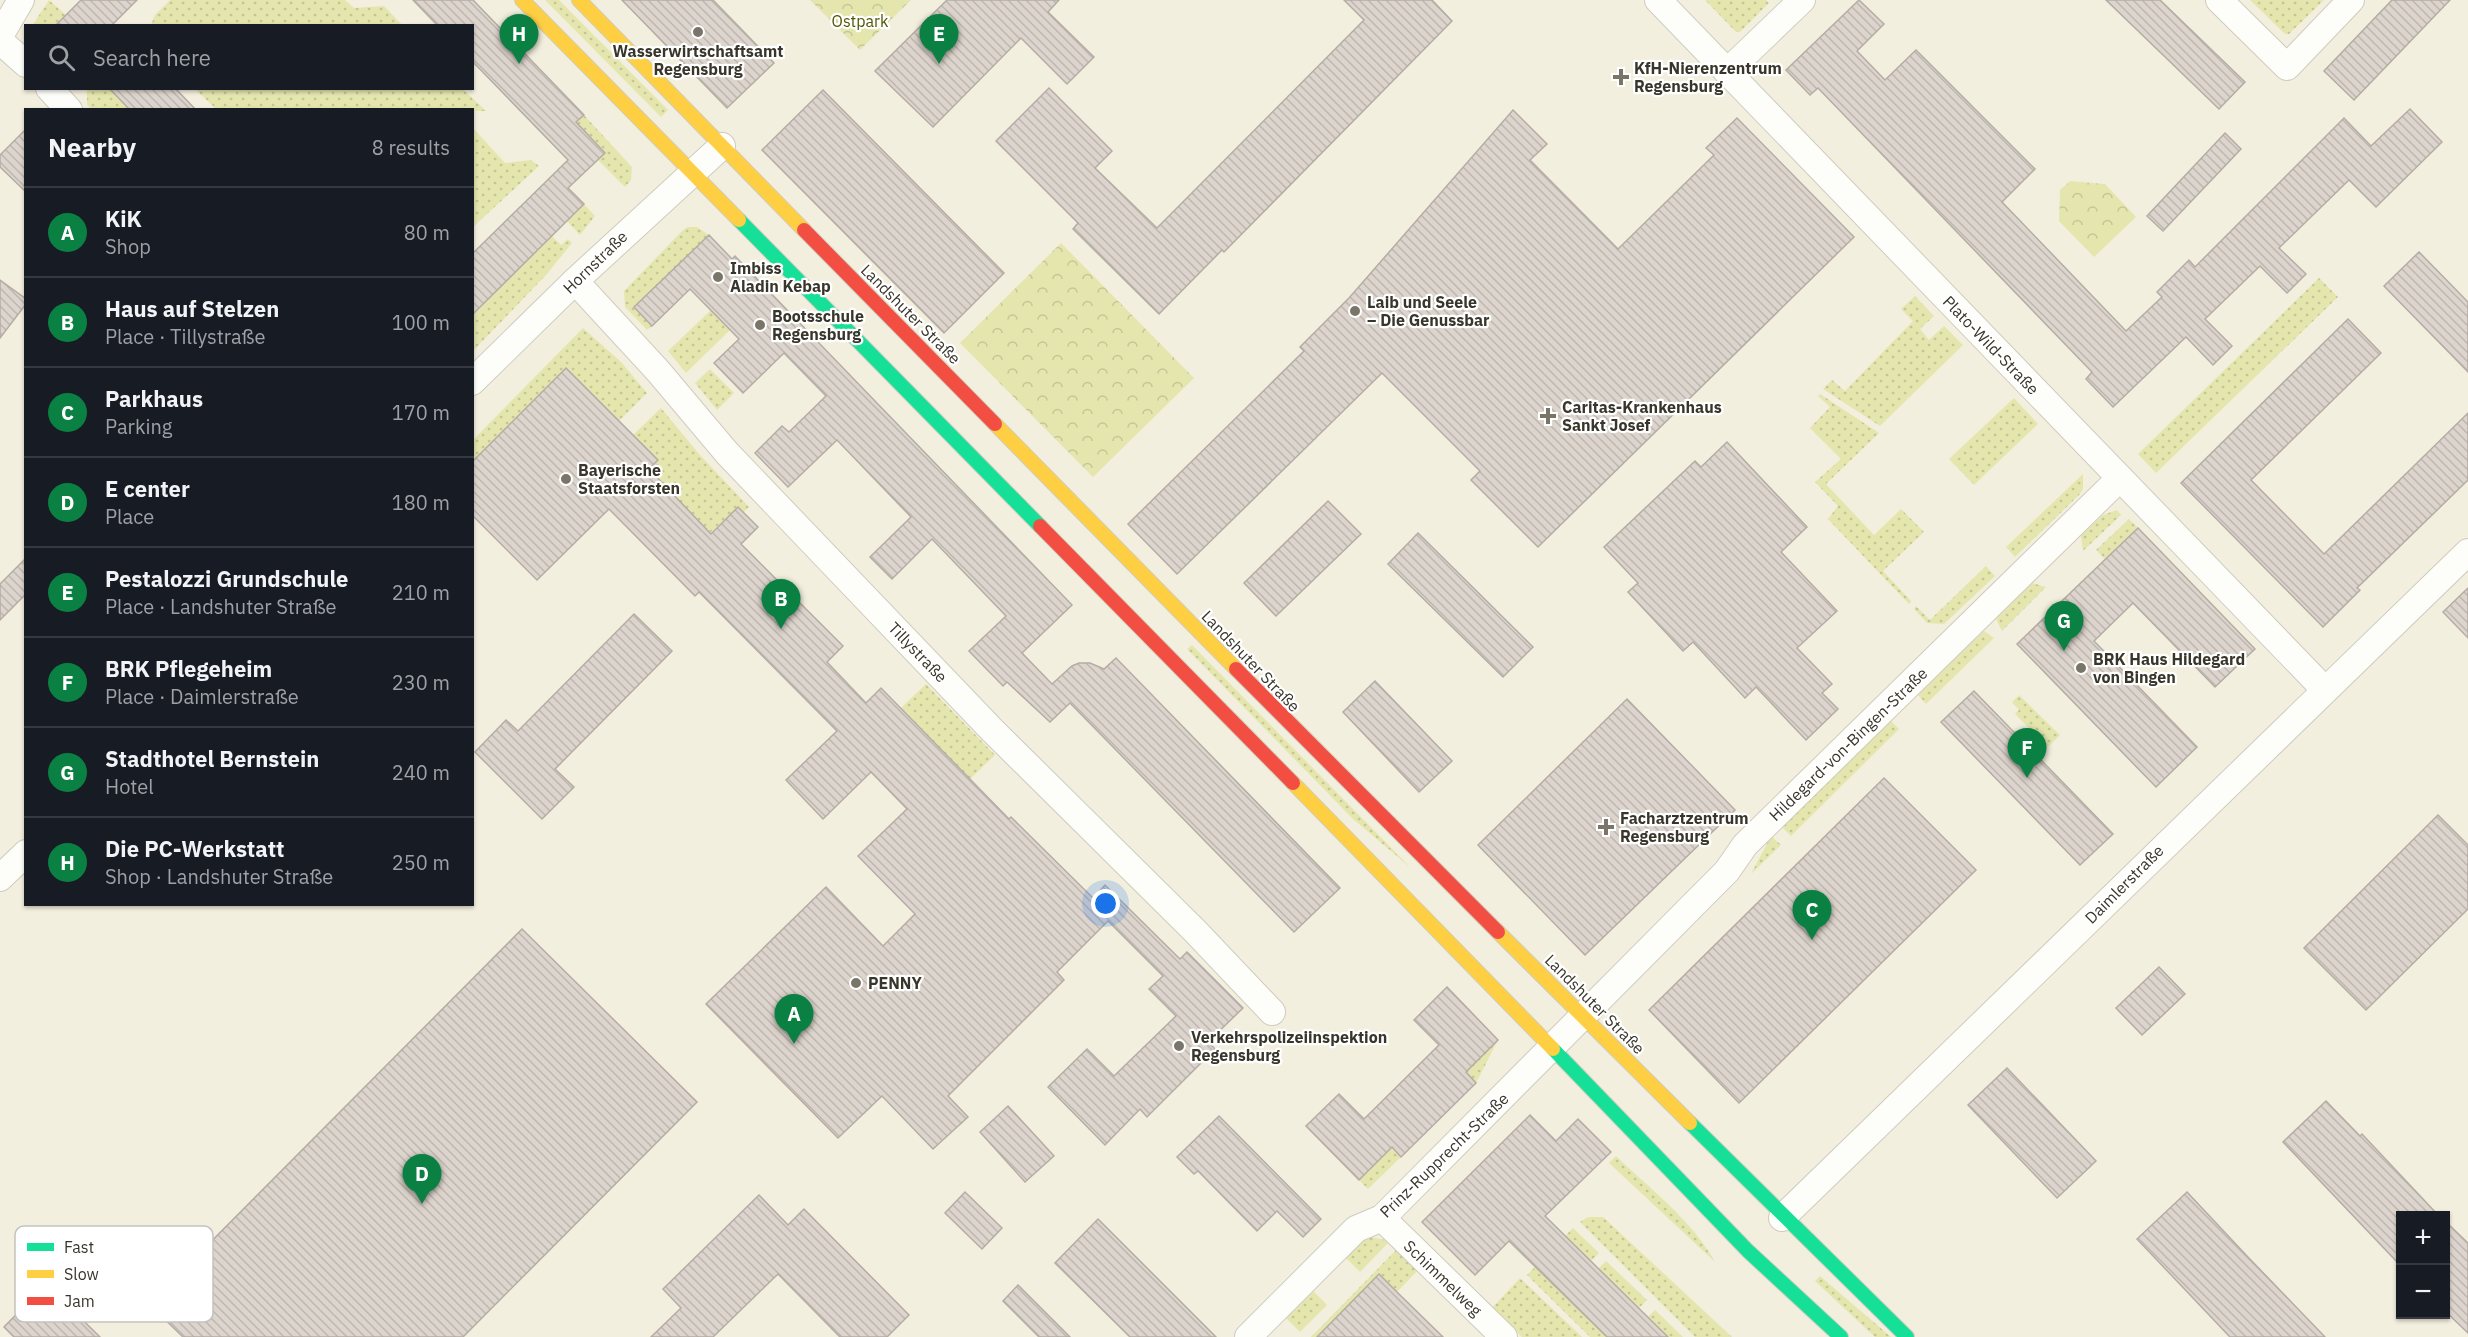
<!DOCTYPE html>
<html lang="en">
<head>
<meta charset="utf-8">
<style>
	body { margin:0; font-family:"IBM Plex Sans",sans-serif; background:#242831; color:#f1f3f6 }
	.controls { position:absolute; right:18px; bottom:18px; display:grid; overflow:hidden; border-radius:0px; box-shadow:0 2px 4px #0004 }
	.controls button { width:54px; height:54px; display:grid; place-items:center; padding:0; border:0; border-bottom:2px solid #363941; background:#171b24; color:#f1f3f6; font:30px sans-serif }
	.you { position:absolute; left:1106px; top:904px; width:21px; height:21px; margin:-15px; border:4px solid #fff; border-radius:50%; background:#1a73e8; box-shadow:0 0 0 9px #1a73e833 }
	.badge { display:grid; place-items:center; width:39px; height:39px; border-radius:50%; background:#0b8043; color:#fff; font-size:20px; font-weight:700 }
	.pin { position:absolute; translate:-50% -50px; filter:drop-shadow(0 2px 3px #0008) }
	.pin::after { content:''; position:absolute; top:32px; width:21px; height:18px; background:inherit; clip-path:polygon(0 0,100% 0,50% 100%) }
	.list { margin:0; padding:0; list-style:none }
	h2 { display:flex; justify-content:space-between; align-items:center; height:78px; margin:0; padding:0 24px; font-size:26px }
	h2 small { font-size:20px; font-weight:400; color:#9ea1a6 }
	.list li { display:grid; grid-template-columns:39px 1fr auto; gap:18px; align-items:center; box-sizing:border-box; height:90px; padding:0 24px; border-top:2px solid #363941 }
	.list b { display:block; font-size:22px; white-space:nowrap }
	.list p { margin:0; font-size:20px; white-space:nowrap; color:#9ea1a6 }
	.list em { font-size:20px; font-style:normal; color:#9ea1a6 }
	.icon { flex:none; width:33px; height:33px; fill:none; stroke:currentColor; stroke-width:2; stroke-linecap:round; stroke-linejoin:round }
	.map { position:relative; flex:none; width:2468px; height:1337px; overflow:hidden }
	.search { position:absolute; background:#171b24; box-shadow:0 2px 4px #0004; left:24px; top:24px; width:450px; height:66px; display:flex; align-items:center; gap:15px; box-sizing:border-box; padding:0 21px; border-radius:0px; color:#9ea1a6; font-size:22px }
	.panel { position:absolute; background:#171b24; box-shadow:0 2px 4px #0004; left:24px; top:108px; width:450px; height:798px; border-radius:0px }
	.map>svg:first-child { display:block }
	.grass { fill:url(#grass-dots) }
	.park { fill:url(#park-crowns) }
	.building { fill:url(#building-back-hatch); stroke:#b4aca5; stroke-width:1.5 }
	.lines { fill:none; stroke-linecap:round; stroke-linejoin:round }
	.street-casing { stroke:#cfccbf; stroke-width:28 }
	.fast-casing { stroke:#cfccbf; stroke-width:16 }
	.slow-casing { stroke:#cfccbf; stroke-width:16 }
	.jam-casing { stroke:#cfccbf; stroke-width:16 }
	.street { stroke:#fdfdfa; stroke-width:26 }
	.fast { stroke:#16e098; stroke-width:14 }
	.slow { stroke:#ffcf43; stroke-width:14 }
	.jam { stroke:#f24e42; stroke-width:14 }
	.poi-dot { fill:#797669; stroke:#fff; stroke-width:2 }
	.labels { text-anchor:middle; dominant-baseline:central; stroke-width:4.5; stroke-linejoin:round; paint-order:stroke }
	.park-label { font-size:16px; fill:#535705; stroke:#fff }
	.poi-label { font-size:16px; font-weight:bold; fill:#38352a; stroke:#fff; text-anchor:start }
	.street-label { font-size:16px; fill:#38352a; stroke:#fff }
	.key { fill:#fff; stroke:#c3c2bf; stroke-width:1.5 }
	.key-label { font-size:16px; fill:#38352a }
</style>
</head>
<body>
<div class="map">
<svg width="2468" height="1337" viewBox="0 0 2468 1337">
	<defs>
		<pattern id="grass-dots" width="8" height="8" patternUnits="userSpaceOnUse" patternTransform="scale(1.5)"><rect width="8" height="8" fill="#e4e6ae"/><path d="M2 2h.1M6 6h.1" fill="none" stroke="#c4c696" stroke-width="1.8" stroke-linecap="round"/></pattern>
		<pattern id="park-crowns" width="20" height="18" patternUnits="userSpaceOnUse" patternTransform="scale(1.5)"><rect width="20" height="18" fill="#e4e6ae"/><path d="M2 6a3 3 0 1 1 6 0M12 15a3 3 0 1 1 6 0" fill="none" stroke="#c4c696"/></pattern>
		<pattern id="building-back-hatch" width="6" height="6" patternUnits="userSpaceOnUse" patternTransform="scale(1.5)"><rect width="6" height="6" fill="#ddd5cd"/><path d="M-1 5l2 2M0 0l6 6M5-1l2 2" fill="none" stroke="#beb7b0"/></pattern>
	</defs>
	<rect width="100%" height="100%" fill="#f3efde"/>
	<g class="grass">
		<polygon points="49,0 66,15 55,25 32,26"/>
		<polygon points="170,0 345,0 354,8 384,6 402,25 151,25 155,15"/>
		<polygon points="545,0 559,0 668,110 661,117"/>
		<polygon points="1705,0 1766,0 1769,3 1740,32 1736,32"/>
		<polygon points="2250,0 2324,0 2289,34 2285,34"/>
		<polygon points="87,89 109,89 130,109 92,109 87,105"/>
		<polygon points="195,89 463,89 486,111 216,109"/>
		<polygon points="584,115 632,167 631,180 625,187 598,160 605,153 576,122"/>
		<polygon points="473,128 505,163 531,160 539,166 473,227"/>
		<polygon points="584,204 595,216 580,235 567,221"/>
		<polygon points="688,227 697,227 709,235 634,307 652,326 647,330 625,307 624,291 682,231"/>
		<polygon points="552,236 561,245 568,239 572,243 546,275 473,351 473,315"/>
		<polygon points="2319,278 2338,297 2156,473 2138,454"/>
		<polygon points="1915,296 1934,316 1920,329 1929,340 1944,326 1963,345 1880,426 1823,389 1832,380 1845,391 1913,321 1901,309"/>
		<polygon points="711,310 730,330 686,373 668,351"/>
		<polygon points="583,328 621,362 647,393 619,421 566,369 473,462 473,440"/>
		<polygon points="710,369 734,393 717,410 695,383"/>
		<polygon points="1820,394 1879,433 1826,484 1874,535 1901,509 1924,532 1883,571 1911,601 1909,604 1828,519 1838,506 1815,482 1841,459 1810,428 1830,407 1818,396"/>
		<polygon points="2014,398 2038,424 1974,485 1949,459"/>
		<polygon points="661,408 699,454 749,507 743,513 738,507 710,533 674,497 659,499 669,489 649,469 658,460 633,435"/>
		<polygon points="2083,474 2083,489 2079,495 2015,557 2006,547"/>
		<polygon points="2117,510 2121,515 2083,551 2081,535 2103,515"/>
		<polygon points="2129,519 2138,528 2105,559 2096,550"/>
		<polygon points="1986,566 1995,576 1944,624 1927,623 1914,609 1916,606 1930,620"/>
		<polygon points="2032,583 2046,587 2002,631 1996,619"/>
		<polygon points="1984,631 1994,638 1926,704 1917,694"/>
		<polygon points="1192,645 1411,868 1353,819 1187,649"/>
		<polygon points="926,684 995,755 970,779 901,708"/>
		<polygon points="2019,695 2060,735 2048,747 2015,714 2019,710 2012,702"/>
		<polygon points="1890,720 1899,729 1791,836 1782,827"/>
		<polygon points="1771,836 1781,845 1751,874"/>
		<polygon points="1498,1040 1476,1083 1466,1072"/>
		<polygon points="1392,1147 1401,1157 1368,1189 1359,1180"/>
		<path d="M1616 1156C1650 1189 1692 1220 1715 1262L1609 1163Z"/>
		<polygon points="1588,1217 1603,1217 1732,1337 1695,1337 1580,1222"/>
		<polygon points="1573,1228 1599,1253 1591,1261 1565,1236"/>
		<polygon points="1371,1237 1390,1241 1360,1272 1345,1257 1364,1240"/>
		<polygon points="1399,1247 1420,1268 1397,1292 1379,1274 1317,1337 1311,1337"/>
		<polygon points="1606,1261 1647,1300 1639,1308 1598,1269"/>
		<polygon points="1535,1267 1607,1337 1590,1337 1527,1275"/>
		<polygon points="1820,1276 1891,1337 1875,1337 1815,1281"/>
		<polygon points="1520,1278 1582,1337 1522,1337 1492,1308"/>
		<polygon points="1312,1290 1327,1305 1300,1332 1285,1317"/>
		<polygon points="1655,1310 1683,1337 1668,1337 1648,1317"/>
	</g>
	<g class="park">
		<polygon points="810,0 911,0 860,50"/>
		<polygon points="2070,181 2105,184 2136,217 2094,257 2059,221 2060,190"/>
		<polygon points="1061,243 1194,378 1093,477 960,343"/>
	</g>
	<g class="building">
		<polygon points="81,0 137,0 111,26 55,26"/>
		<polygon points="413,0 473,0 584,115 576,122 605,153 568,188 584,204 472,315 472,254 568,160 472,61 472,26 438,26"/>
		<polygon points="622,0 713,0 774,63 727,108"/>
		<polygon points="947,0 1059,0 1048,12 1094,57 1067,84 1021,38 933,127 875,71"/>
		<polygon points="1344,0 1432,0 1452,21 1224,252 1222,250 1159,314 1073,229 1078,223 996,141 1049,88 1112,151 1095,168 1157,228 1364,20"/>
		<polygon points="1859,0 1884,24 1857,51 1885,80 1916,50 2035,169 2002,202 2126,331 2162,297 2157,292 2189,260 2195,267 2344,118 2371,146 2410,109 2442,142 2376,207 2349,180 2279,248 2306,274 2287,293 2260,266 2205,319 2232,346 2213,365 2186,337 2113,407 2086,379 2092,372 1818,88 1810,95 1786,70"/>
		<polygon points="2106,0 2160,0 2245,82 2219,109"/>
		<polygon points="2392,0 2450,0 2354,100 2324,71"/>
		<polygon points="109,88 175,88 196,110 130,110"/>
		<polygon points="823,90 1004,273 944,333 762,150"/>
		<polygon points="1513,110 1547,144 1530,160 1618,249 1714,155 1706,148 1737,118 1854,237 1538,547 1471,480 1480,471 1382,373 1177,574 1128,524 1304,351 1300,347 1349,298"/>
		<polygon points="26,129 26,192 0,167 0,155"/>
		<polygon points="2225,133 2241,149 2163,231 2147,216"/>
		<polygon points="709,235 732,259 735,256 1072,605 1022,653 1052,684 1072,666 1079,663 1090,663 1104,669 1116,658 1340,888 1294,932 1070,703 1050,722 1007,682 1003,686 969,651 1006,616 932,539 892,579 870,557 911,517 837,440 788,487 755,453 782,426 789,432 826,396 784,353 743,393 714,363 739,339 690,289 652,326 634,307"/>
		<polygon points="2419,252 2468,302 2468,372 2384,286"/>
		<polygon points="0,280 26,299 26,304 0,338"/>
		<polygon points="2348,319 2381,353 2251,480 2324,554 2468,413 2468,480 2357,588 2360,590 2323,627 2181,483"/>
		<polygon points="566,368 658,460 649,469 711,534 738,507 758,527 741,544 843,646 827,662 866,703 881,688 1009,819 1011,817 1093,898 1105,885 1180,959 1187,952 1243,1008 1208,1042 1215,1049 1147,1117 1140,1109 1105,1145 1048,1087 1087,1049 1114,1076 1176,1016 1149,989 1163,976 1108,921 1057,972 1064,980 948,1096 968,1117 933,1149 882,1096 838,1138 706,1004 826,887 883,946 915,914 858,856 907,809 871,772 823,819 786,780 837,731 699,592 695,596 609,509 537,580 472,515 472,462"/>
		<polygon points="1727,442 1807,527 1781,552 1837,611 1797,648 1832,684 1822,693 1838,709 1806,740 1756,687 1745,698 1693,642 1683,651 1628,592 1638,583 1604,547 1695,461 1701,467"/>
		<polygon points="1328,501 1361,534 1276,616 1244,583"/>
		<polygon points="2138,528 2255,649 2215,687 2133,603 2094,641 2197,747 2156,787 2017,644"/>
		<polygon points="1418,533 1533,647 1503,677 1388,564"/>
		<polygon points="26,558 26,594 0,620 0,584"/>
		<polygon points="2468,588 2468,638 2443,612"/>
		<polygon points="634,614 672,651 555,769 574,787 542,819 475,752 506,720 518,731"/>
		<polygon points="1375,681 1452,761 1419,792 1343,712"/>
		<polygon points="1974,691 2113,834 2080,865 1941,722"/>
		<polygon points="1627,699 1735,810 1585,955 1478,845"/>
		<polygon points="1884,778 1976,870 1739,1103 1649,1010"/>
		<polygon points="2438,815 2468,845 2468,909 2366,1010 2304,948"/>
		<polygon points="522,929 697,1102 463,1337 183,1337 149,1304"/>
		<polygon points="2159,967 2185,994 2142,1035 2116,1008"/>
		<polygon points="1447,987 1498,1040 1466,1072 1476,1083 1401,1157 1392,1147 1359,1180 1306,1126 1339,1094 1364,1119 1439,1045 1414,1020"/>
		<polygon points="2007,1068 2096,1161 2057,1198 1968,1105"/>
		<polygon points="2326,1101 2360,1136 2362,1134 2438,1215 2400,1215 2400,1265 2283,1142"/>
		<polygon points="1008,1106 1054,1156 1025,1182 980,1132"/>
		<polygon points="1530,1115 1556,1141 1578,1119 1611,1152 1545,1216 1668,1337 1607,1337 1509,1241 1475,1275 1422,1222"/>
		<polygon points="1219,1116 1321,1219 1303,1237 1277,1211 1257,1231 1198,1171 1194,1174 1177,1157"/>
		<polygon points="965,1192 1002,1228 982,1249 945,1213"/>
		<polygon points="2187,1192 2247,1256 2325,1337 2230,1337 2137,1239"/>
		<polygon points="759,1195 788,1225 804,1209 909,1315 887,1337 840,1337 778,1274 713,1337 651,1337 681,1308 663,1289"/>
		<polygon points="1098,1219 1216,1337 1130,1337 1055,1263"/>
		<polygon points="2445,1221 2468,1243 2468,1333 2445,1311"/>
		<polygon points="1379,1274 1401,1296 1443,1337 1317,1337"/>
		<polygon points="46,1284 100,1337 14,1337 4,1327"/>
		<polygon points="1018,1285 1070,1337 1039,1337 1003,1301"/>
	</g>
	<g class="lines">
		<defs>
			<g id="street">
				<polyline points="1658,0 2325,690"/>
				<polyline points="2219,0 2287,67 2351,0"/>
				<polyline points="0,36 21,0"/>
				<polyline points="0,41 26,64"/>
				<polyline points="1727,72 1802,0"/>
				<polyline points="49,88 69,110"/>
				<polyline points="575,281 658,371 727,453 992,730 1195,931 1272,1012"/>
				<polyline points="472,382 575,281 722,146"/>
				<polyline points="0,878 26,853"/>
				<polyline points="1382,1218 1504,1337"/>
				<polyline points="1782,1218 2468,552"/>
				<polyline points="1248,1337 1356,1229 1382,1218 1727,871 1745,845 2120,478"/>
			</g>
			<g id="fast">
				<polyline points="739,220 1040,526"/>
				<polyline points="1553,1049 1748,1251 1841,1337"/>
				<polyline points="1690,1123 1907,1337"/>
			</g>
			<g id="slow">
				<polyline points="522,0 739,220"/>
				<polyline points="579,0 804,230"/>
				<polyline points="995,424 1236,669"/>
				<polyline points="1293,783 1553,1049"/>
				<polyline points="1498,932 1690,1123"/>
			</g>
			<g id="jam">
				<polyline points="804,230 995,424"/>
				<polyline points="1040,526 1293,783"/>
				<polyline points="1236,669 1498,932"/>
			</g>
		</defs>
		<use href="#street" class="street-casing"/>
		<use href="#fast" class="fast-casing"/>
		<use href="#slow" class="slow-casing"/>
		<use href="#jam" class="jam-casing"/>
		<use href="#street" class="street"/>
		<use href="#fast" class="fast"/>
		<use href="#slow" class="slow"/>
		<use href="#jam" class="jam"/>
	</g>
	<g class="poi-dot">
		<circle cx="698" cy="32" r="6"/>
		<path d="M1618 68h6v6h6v6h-6v6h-6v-6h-6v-6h6z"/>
		<circle cx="718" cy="277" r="6"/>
		<circle cx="1355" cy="311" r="6"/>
		<circle cx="760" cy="325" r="6"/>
		<path d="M1545 407h6v6h6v6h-6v6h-6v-6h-6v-6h6z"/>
		<circle cx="566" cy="479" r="6"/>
		<circle cx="2081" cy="668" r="6"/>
		<path d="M1603 818h6v6h6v6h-6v6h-6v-6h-6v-6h6z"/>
		<circle cx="856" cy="983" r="6"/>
		<circle cx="1179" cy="1046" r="6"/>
	</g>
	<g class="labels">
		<g class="park-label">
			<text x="860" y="21">Ostpark</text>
		</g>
		<g class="poi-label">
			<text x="698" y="51" text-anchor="middle">Wasserwirtschaftsamt<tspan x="698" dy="18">Regensburg</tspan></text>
			<text x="1634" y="68">KfH-Nierenzentrum<tspan x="1634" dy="18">Regensburg</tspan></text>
			<text x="730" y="268">Imbiss<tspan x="730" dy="18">Aladin Kebap</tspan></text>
			<text x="1367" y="302">Laib und Seele<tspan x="1367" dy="18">– Die Genussbar</tspan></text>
			<text x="772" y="316">Bootsschule<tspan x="772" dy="18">Regensburg</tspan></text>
			<text x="1562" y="407">Caritas-Krankenhaus<tspan x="1562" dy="18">Sankt Josef</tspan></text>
			<text x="578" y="470">Bayerische<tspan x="578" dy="18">Staatsforsten</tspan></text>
			<text x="2093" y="659">BRK Haus Hildegard<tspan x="2093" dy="18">von Bingen</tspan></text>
			<text x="1620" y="818">Facharztzentrum<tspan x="1620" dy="18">Regensburg</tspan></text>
			<text x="868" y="983">PENNY</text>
			<text x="1191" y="1037">Verkehrspolizeiinspektion<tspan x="1191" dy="18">Regensburg</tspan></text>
		</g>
		<g class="street-label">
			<text transform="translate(595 262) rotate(-44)">Hornstraße</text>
			<text transform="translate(911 314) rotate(45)">Landshuter Straße</text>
			<text transform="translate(1991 345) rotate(46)">Plato-Wild-Straße</text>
			<text transform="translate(918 652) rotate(46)">Tillystraße</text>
			<text transform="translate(1251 661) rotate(46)">Landshuter Straße</text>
			<text transform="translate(1848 744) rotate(-44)">Hildegard-von-Bingen-Straße</text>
			<text transform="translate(2124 884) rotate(-45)">Daimlerstraße</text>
			<text transform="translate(1595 1004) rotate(45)">Landshuter Straße</text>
			<text transform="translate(1444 1155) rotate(-44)">Prinz-Rupprecht-Straße</text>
			<text transform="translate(1443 1278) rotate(44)">Schimmelweg</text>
		</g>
	</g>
	<rect x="15" y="1226" width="198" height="96" rx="9" class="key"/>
	<rect x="27" y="1243" width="27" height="8" fill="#16e098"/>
	<rect x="27" y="1270" width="27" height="8" fill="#ffcf43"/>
	<rect x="27" y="1297" width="27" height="8" fill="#f24e42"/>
	<g class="key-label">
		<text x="64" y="1253">Fast</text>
		<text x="64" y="1280">Slow</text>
		<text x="64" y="1307">Jam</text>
	</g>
</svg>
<div class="controls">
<button>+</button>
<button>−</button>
</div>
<div class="you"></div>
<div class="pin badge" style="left:794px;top:1044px">A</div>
<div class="pin badge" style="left:781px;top:629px">B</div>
<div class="pin badge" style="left:1812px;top:940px">C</div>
<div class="pin badge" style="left:422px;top:1204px">D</div>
<div class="pin badge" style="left:939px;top:64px">E</div>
<div class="pin badge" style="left:2027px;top:778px">F</div>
<div class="pin badge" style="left:2064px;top:651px">G</div>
<div class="pin badge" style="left:519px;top:64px">H</div>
<div class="search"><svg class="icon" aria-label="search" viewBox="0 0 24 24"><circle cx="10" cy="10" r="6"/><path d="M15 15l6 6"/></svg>Search here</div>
<section class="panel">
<h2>Nearby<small>8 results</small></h2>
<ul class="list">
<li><span class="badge">A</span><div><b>KiK</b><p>Shop</p></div><em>80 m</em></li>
<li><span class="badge">B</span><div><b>Haus auf Stelzen</b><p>Place · Tillystraße</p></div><em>100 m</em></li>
<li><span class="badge">C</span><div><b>Parkhaus</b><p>Parking</p></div><em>170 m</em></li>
<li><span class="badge">D</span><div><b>E center</b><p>Place</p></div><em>180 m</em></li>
<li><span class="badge">E</span><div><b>Pestalozzi Grundschule</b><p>Place · Landshuter Straße</p></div><em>210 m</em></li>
<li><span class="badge">F</span><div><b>BRK Pflegeheim</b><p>Place · Daimlerstraße</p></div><em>230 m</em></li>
<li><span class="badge">G</span><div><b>Stadthotel Bernstein</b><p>Hotel</p></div><em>240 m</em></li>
<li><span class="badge">H</span><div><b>Die PC-Werkstatt</b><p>Shop · Landshuter Straße</p></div><em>250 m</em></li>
</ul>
</section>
</div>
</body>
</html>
